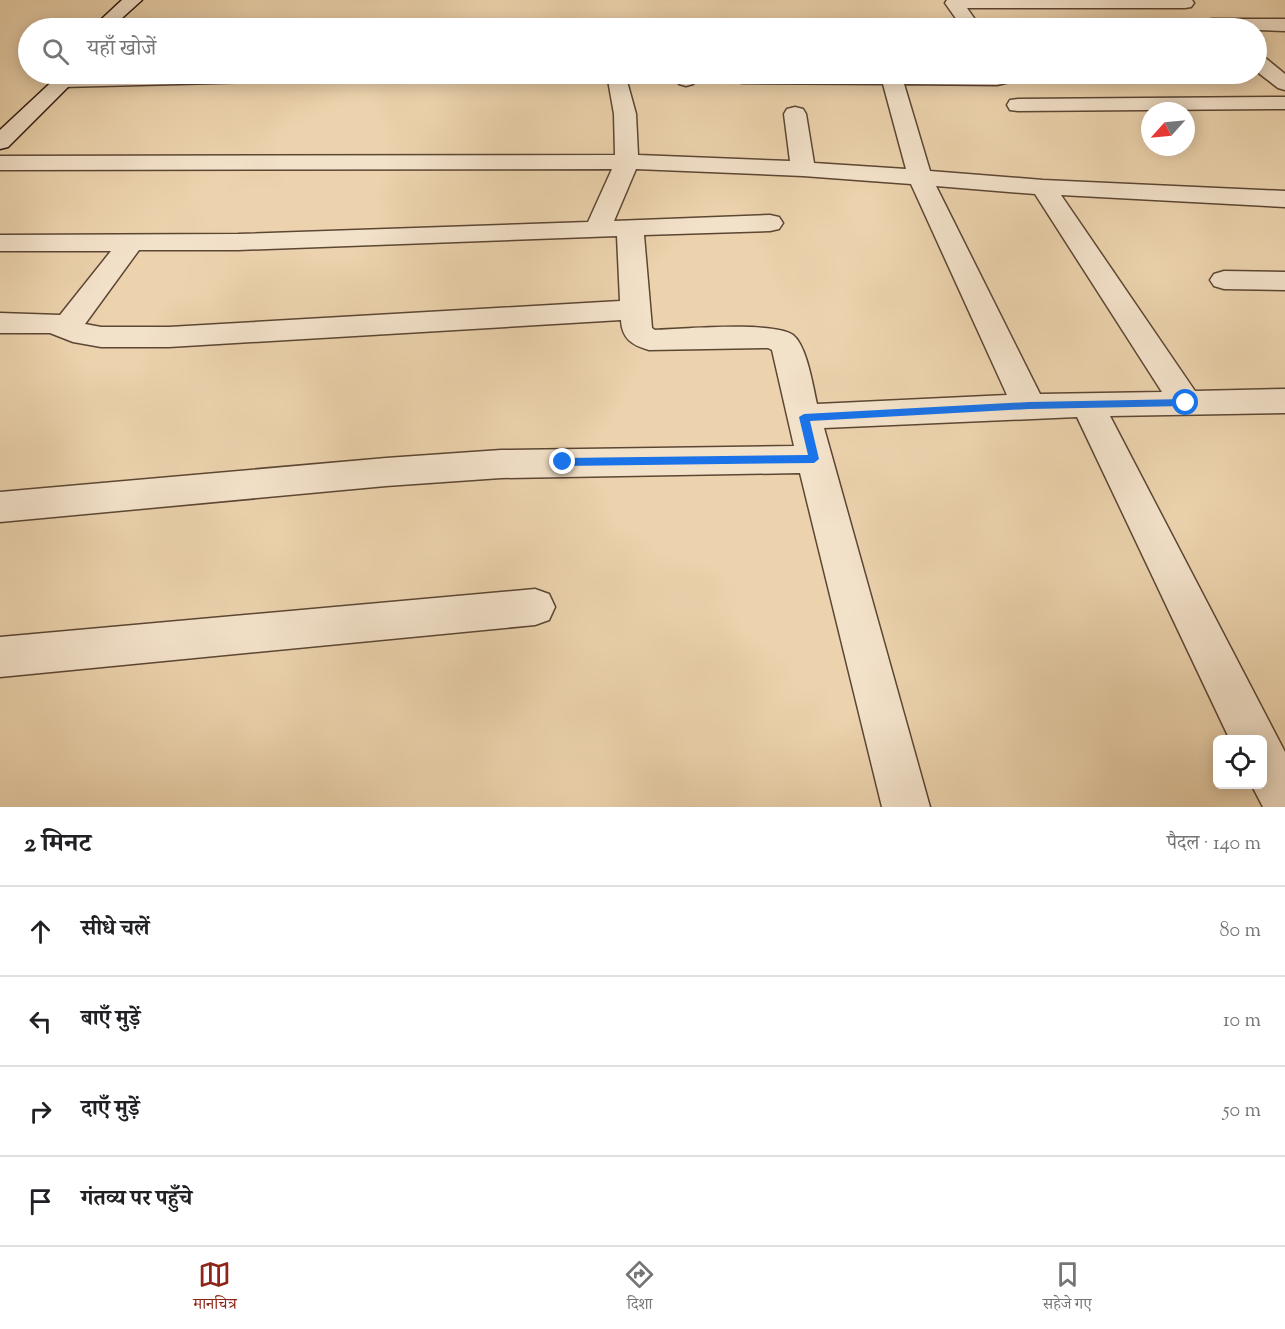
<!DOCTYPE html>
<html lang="hi">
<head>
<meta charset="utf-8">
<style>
	body { margin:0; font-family:"Sorts Mill Goudy","Noto Serif Devanagari",serif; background:#f6f6f6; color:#202124 }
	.controls { position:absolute; right:18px; bottom:18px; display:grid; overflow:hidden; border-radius:9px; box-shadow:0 3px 15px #0003 }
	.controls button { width:54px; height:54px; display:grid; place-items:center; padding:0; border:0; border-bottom:2px solid #e0e0e0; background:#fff; color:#202124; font:30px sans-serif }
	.compass { position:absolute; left:1141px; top:102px; width:54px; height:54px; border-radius:50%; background:#fff; box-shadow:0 3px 15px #0003; rotate:243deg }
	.stop { position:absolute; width:18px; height:18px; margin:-14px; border:4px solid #1a73e8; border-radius:50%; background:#fff }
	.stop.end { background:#1a73e8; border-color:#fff; box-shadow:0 2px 6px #0008 }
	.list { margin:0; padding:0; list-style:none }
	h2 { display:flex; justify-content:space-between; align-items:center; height:78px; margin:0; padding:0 24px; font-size:26px }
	h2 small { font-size:20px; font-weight:400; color:#757577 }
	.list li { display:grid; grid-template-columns:39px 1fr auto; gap:18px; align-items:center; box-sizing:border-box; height:90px; padding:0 24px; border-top:2px solid #e0e0e0 }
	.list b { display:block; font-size:22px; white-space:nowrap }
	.list em { font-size:20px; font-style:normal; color:#757577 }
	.icon { flex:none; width:33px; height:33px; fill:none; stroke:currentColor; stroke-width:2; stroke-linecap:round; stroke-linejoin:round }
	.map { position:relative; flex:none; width:1285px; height:807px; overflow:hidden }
	.search { position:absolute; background:#fff; box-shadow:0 3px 15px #0003; left:18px; right:18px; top:18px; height:66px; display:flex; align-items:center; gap:15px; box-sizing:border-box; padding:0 21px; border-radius:33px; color:#757577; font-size:22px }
	.sheet { height:438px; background:#fff }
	nav { display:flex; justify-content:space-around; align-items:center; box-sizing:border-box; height:84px; border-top:2px solid #e0e0e0; background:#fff; font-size:16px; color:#757577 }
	nav a { display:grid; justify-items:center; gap:3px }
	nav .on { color:#8f2418 }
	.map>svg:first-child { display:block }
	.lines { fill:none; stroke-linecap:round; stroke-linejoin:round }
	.street-casing { stroke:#5c4634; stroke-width:3 }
	.secondary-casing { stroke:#2c170c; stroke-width:3 }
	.street { fill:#f3e2ca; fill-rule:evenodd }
	.secondary { fill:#f3e2ca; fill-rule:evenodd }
	.route { fill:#1a73e8 }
</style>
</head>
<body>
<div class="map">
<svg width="1285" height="807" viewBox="0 0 1285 807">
	<rect width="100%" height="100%" fill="#ecd3ad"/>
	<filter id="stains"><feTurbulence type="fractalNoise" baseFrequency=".00333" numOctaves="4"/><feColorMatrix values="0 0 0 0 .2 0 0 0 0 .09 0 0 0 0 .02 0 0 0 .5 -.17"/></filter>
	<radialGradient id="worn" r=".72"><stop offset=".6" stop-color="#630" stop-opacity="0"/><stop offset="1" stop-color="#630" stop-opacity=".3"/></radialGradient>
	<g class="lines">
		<defs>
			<g id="street">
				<polygon points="947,0 1192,0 1194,3 1191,7 1185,8 967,8 981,28 680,28 682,24 689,22 957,20 945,3"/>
				<polygon points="1212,19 1285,19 1285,31 1205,28 1203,25 1205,21"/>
				<polygon points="1256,54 1263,56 1285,74 1285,90 1278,88 1256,71"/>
				<polygon points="114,74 302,74 303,75 300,79 293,81 63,87 56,85 53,81 56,77 63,75"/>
				<path d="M551 74H625L636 114 638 155 790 161 784 114 787 109 795 107 803 109 806 114 814 163 906 169 883 84 742 83 735 81 732 77 734 74H1018L1014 81 997 85 904 84 930 171 1043 180 1285 191V207L1061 195 1195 391 1285 389V413L1110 416 1285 752V807H1263L1251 784H1262V740H1230L1077 417 824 428 930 807H882L800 473 501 478 386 486 0 522V492L386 458 501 450 794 446 772 350 768 348 649 350C632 345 622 339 621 320L169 347H101L73 342 50 333H0V313L60 315 111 251H0V235L238 234 588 222 612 169 0 170V156L615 155 614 114 608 80 560 81 553 79ZM636 169 803 176 911 184 1007 395 817 404C813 387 807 346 793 335 773 321 683 329 655 330L652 328 644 235 770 231 779 229 783 223 779 217 770 215 614 221ZM936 186 1035 194 1162 392 1040 394ZM617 236 620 301 169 327H101L85 324 139 250H238Z"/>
				<polygon points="675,74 695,74 696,80 693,84 686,86 679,84"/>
				<polygon points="1285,97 1285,109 1018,111 1010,110 1007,105 1010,100 1018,99"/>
				<polygon points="1224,271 1285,272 1285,290 1224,289 1214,286 1210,280 1214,274"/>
				<polygon points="535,589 549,594 555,607 549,620 535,625 0,677 0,637"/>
			</g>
			<g id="secondary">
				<polygon points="122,0 142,0 111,28 92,28"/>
				<polygon points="60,74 81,74 8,147 0,149 0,130"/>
			</g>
		</defs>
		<use href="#street" class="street-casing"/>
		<use href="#secondary" class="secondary-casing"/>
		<use href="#street" class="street"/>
		<use href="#secondary" class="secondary"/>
	</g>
	<polygon class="route" points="1186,399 1191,403 1186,406 1029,409 810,421 819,459 814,463 563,466 558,462 563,458 808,455 799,417 804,414 1029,402"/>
	<rect width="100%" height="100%" filter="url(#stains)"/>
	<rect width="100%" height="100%" fill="url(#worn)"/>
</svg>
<div class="controls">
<button><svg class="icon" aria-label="locate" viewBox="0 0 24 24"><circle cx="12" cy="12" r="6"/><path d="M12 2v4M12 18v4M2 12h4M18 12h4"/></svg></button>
</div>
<svg class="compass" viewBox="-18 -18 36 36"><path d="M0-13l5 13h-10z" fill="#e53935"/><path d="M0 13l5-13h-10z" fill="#757577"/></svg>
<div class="stop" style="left:1186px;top:403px"></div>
<div class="stop end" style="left:563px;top:462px"></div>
<div class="search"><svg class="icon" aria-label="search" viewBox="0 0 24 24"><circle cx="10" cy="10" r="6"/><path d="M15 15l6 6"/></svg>यहाँ खोजें</div>
</div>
<section class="sheet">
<h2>2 मिनट<small>पैदल · 140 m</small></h2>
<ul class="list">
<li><svg class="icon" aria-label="ahead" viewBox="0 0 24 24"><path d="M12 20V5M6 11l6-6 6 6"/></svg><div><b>सीधे चलें</b></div><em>80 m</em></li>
<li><svg class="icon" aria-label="left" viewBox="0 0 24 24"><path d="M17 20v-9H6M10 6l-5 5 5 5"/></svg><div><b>बाएँ मुड़ें</b></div><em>10 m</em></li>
<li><svg class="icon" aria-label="right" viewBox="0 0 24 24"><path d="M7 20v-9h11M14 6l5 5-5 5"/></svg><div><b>दाएँ मुड़ें</b></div><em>50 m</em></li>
<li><svg class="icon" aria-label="arrive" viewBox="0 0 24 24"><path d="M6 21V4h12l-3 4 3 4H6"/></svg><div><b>गंतव्य पर पहुँचे</b></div></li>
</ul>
</section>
<nav>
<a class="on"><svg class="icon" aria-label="map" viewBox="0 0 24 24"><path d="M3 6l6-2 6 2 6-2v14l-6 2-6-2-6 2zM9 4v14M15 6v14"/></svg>मानचित्र</a>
<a><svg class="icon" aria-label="directions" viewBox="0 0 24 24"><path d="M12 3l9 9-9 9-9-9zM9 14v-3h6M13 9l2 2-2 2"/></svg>दिशा</a>
<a><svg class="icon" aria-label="saved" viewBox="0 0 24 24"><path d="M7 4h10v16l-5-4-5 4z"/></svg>सहेजे गए</a>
</nav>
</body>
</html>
